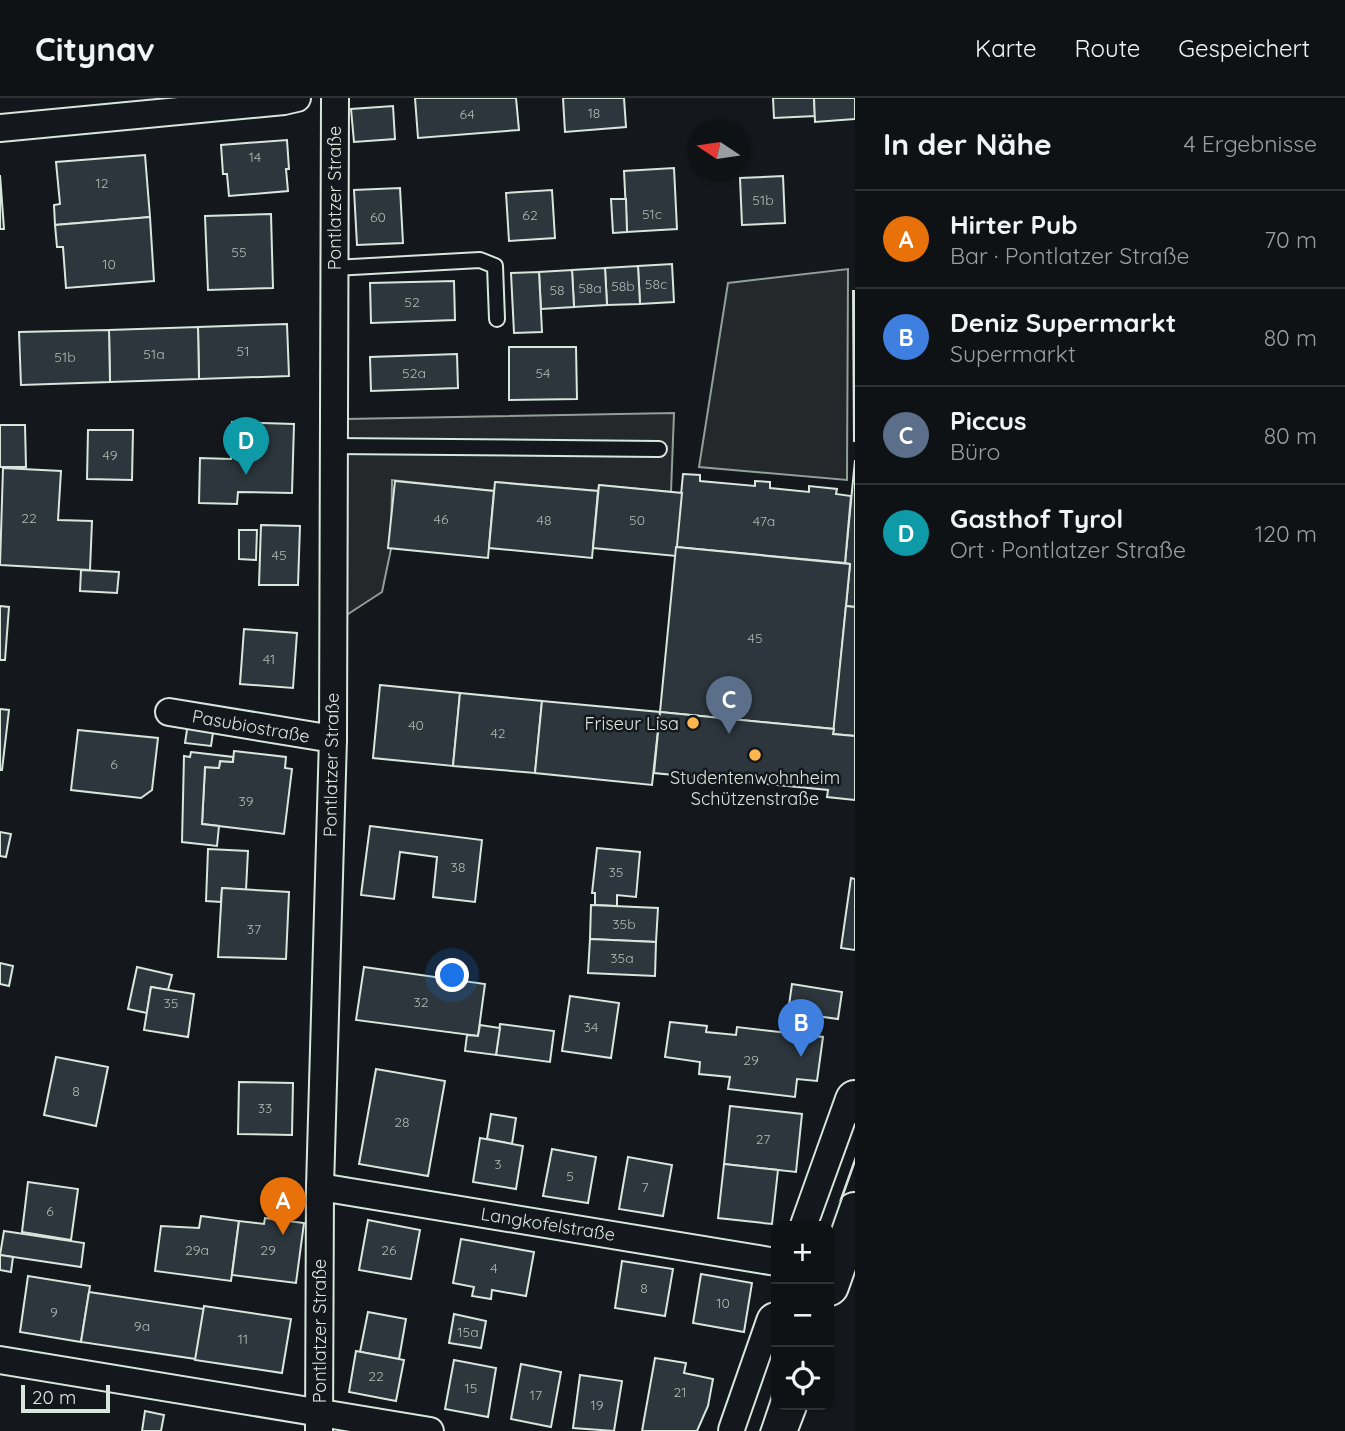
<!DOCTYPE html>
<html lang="de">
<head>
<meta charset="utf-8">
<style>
	body { margin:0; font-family:Quicksand,sans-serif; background:#1d2022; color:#f1f3f6 }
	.controls { position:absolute; right:21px; bottom:21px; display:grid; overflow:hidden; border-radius:14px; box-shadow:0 2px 5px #0004 }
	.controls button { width:63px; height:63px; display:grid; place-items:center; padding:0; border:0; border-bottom:2px solid #2f3234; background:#0f1215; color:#f1f3f6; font:35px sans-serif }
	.compass { position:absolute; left:687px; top:21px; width:63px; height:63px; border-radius:50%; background:#0f1215; box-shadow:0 2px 5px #0004; rotate:283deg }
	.scale { position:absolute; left:21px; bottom:18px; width:89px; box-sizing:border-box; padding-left:7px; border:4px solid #d8e6dc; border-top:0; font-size:19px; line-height:24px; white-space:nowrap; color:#d8e6dc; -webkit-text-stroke:5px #14181c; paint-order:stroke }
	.you { position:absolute; left:453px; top:878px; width:24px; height:24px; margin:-18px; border:5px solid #fff; border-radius:50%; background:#1a73e8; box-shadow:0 0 0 10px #1a73e833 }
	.badge { display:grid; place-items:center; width:46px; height:46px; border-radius:50%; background:#ffb74d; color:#fff; font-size:23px; font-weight:700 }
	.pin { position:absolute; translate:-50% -58px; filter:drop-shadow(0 2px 4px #0008) }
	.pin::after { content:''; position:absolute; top:37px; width:24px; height:21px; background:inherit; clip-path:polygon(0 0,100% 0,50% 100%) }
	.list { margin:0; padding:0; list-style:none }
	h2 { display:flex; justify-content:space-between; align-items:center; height:91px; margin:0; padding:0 28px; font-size:30px }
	h2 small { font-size:23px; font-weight:400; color:#9b9ea0 }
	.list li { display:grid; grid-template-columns:46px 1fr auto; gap:21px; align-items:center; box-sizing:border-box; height:98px; padding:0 28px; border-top:2px solid #2f3234 }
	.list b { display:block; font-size:26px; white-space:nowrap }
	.list p { margin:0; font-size:23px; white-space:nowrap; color:#9b9ea0 }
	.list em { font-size:23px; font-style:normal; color:#9b9ea0 }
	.icon { flex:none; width:38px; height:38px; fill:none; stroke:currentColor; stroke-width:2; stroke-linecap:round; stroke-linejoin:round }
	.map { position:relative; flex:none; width:855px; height:1333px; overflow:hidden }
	header { display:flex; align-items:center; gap:42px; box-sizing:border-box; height:98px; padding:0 35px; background:#0f1215; border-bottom:2px solid #2f3234 }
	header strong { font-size:33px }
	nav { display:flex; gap:38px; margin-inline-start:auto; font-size:24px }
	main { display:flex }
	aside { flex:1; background:#0f1215 }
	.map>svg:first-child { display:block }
	.parking { fill:#24282b; stroke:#939e99; stroke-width:2 }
	.building { fill:#2c363c; stroke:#d8e6dc; stroke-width:2 }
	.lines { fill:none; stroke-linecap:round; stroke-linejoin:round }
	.lane-casing { stroke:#d8e6dc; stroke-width:18 }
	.street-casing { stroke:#d8e6dc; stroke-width:30 }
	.secondary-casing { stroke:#d8e6dc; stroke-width:42 }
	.lane { stroke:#14181c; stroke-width:14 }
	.street { stroke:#14181c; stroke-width:26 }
	.secondary { stroke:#14181c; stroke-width:38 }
	.tram { stroke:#d8e6dc; stroke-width:2 }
	.poi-dot { fill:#ffb74d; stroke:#14181c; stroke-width:2.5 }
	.labels { text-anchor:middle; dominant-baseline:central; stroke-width:5; stroke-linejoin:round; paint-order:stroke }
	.number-label { font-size:14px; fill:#adbab4 }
	.street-label { font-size:18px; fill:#d8e6dc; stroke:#14181c }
	.poi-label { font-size:18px; fill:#d8e6dc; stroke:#14181c; text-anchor:end }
</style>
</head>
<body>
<header>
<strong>Citynav</strong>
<nav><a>Karte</a><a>Route</a><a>Gespeichert</a></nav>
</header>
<main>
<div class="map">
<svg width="855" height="1333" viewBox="0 0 855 1333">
	<rect width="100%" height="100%" fill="#14181c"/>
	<g class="parking">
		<polygon points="848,171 847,382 699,369 728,185"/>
		<polygon points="674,315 671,394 599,387 598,393 496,384 494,393 392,382 391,451 382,494 345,518 346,321"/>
	</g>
	<g class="building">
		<polygon points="415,0 516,0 519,32 418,40"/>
		<polygon points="563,0 624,0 626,29 565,34"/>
		<polygon points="773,0 814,0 815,18 774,20"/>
		<polygon points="814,0 855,0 855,21 815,24"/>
		<polygon points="393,8 395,41 354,44 351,11"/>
		<polygon points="287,42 289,71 286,71 288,93 229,98 227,76 223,76 221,47"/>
		<polygon points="145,57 150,119 55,127 54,107 60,106 56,64"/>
		<polygon points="674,70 677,131 627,134 624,73"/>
		<polygon points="0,77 4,131 0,131"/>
		<polygon points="783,78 785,125 742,127 740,80"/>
		<polygon points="400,90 403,145 357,147 354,92"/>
		<polygon points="552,92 555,140 509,143 506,95"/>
		<polygon points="611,101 626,101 627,134 613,135"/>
		<polygon points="271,116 273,190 208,192 205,118"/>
		<polygon points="150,119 154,183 66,190 63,149 57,149 55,127"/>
		<polygon points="672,166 674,204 640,206 638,168"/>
		<polygon points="638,168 640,206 607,207 605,170"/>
		<polygon points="605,170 607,207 574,209 572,172"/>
		<polygon points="572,172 574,209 541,211 539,174"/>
		<polygon points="539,174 542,234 514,235 511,175"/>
		<polygon points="454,183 455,222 371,225 370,185"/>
		<polygon points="853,193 855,193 854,344"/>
		<polygon points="287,226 289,278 199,281 198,229"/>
		<polygon points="198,229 199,281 110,284 109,232"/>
		<polygon points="109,232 110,284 21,287 19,234"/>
		<polygon points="509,249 576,249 577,301 509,302"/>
		<polygon points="457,256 458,290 371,293 370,259"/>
		<polygon points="232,324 294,326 292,395 238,394 237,406 199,405 200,360 231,361"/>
		<polygon points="0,327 25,327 26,369 0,369"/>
		<polygon points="88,332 133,332 132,382 87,381"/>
		<polygon points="855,362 855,509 846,508 850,466 845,465"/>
		<polygon points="3,370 61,373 58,422 92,423 90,472 0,467"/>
		<polygon points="683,376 700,377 700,383 755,388 755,383 770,384 770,390 809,394 809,388 837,391 836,396 851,398 845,465 676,449"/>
		<polygon points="395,383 494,393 488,460 388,450"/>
		<polygon points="495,384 598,393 592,460 489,450"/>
		<polygon points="599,387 682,395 676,458 593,450"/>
		<polygon points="261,427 300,428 298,487 259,487"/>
		<polygon points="239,432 257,432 256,462 239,461"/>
		<polygon points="676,449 850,466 834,631 660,614"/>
		<polygon points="81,472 119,474 117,495 80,493"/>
		<polygon points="0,508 9,509 5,562 0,562"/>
		<polygon points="846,508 855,509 855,638 833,636"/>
		<polygon points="244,531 297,535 293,590 240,586"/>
		<polygon points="380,587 460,595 453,668 373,660"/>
		<polygon points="460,595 542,603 535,675 453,668"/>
		<polygon points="542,603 660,614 652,687 535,675"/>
		<polygon points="0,611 9,612 2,672 0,672"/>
		<polygon points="660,614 834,631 833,636 855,638 855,702 827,699 828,692 654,675"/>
		<polygon points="188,625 214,628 211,648 185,645"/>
		<polygon points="78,632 158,640 152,692 141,700 71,692"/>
		<polygon points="234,653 286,659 285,670 292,671 284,736 202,726 205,669 219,670 220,663 233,664"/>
		<polygon points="191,654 233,659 233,664 220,663 219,670 205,669 202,726 219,728 217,748 182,744 184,658 190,659"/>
		<polygon points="370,728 482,742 475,804 433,799 437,759 400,754 394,801 361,797"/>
		<polygon points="0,734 11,736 6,759 0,758"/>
		<polygon points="597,750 640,754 636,799 617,797 617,808 595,807 595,795 592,795"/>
		<polygon points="208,751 248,753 246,792 222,790 221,804 206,803"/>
		<polygon points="851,780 855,781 855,852 841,850"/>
		<polygon points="222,790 289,794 286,861 218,859"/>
		<polygon points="591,807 658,810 656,844 590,841"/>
		<polygon points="590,841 656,844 655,878 588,875"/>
		<polygon points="0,865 13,868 9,888 0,886"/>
		<polygon points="137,869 172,877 168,892 151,889 147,915 128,911"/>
		<polygon points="364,869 485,886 478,938 356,922"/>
		<polygon points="792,886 842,894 838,921 788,914"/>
		<polygon points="151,889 194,896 188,939 144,932"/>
		<polygon points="570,898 619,905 611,960 562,953"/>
		<polygon points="670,924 707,928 706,934 736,937 737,929 823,939 817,983 797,981 795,999 728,991 730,979 699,976 700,964 665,959"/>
		<polygon points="500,926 554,933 550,964 496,957"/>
		<polygon points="480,927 500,930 496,957 465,953 467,937 478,938"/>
		<polygon points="56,959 108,969 96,1028 44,1017"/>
		<polygon points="376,971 445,983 428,1078 359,1066"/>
		<polygon points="239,984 293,985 292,1037 238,1036"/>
		<polygon points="730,1008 802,1016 796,1074 724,1066"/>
		<polygon points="491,1016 516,1020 512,1046 487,1041"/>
		<polygon points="480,1040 523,1048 516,1091 473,1084"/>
		<polygon points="552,1051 596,1059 588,1105 543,1098"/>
		<polygon points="628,1059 672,1067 663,1118 619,1111"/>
		<polygon points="724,1066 778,1072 772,1126 718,1120"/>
		<polygon points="28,1084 78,1091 71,1142 22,1134"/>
		<polygon points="201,1118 239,1123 231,1183 155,1173 161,1128 199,1130"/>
		<polygon points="265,1120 304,1125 296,1185 232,1177 239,1123 264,1126"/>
		<polygon points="368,1122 420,1132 411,1181 359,1172"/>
		<polygon points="4,1133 84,1145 81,1169 0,1157"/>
		<polygon points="461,1141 534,1154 526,1198 492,1192 491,1201 472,1198 474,1189 453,1185"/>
		<polygon points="0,1157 13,1159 11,1174 0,1172"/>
		<polygon points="622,1163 673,1171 665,1218 615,1210"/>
		<polygon points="701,1176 752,1185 744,1234 693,1225"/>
		<polygon points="28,1178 90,1188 81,1244 20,1234"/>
		<polygon points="89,1194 204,1211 196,1261 81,1244"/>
		<polygon points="204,1208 291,1221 282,1275 195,1262"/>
		<polygon points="368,1214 406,1221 399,1261 360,1254"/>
		<polygon points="454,1216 486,1223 481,1250 449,1245"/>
		<polygon points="356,1253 404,1262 396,1303 349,1294"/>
		<polygon points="655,1260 686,1265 684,1275 713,1281 708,1308 697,1333 642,1333"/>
		<polygon points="454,1262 496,1270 488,1319 445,1311"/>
		<polygon points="521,1266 561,1274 551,1329 511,1321"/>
		<polygon points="580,1277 622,1283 614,1333 573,1330"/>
		<polygon points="145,1313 164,1317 161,1333 142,1333"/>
	</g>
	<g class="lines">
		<defs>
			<g id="lane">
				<polyline points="334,170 480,162 495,168 497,221"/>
				<polyline points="334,348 659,351"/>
			</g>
			<g id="street">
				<polyline points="0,30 284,3 297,0"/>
				<polyline points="169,614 333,641"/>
				<polyline points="320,1089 776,1164"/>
				<polyline points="0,1262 430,1333"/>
				<polyline points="319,1333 320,1089 333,641 335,0"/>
			</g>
			<g id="secondary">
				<polyline points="810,1128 855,1002"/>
				<polyline points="829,1188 855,1114"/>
				<polyline points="738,1333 776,1224"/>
				<polyline points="777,1333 787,1307"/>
			</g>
		</defs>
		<use href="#lane" class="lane-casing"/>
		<use href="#street" class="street-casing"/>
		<use href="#secondary" class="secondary-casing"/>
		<use href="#lane" class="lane"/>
		<use href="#street" class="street"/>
		<use href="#secondary" class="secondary"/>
		<g class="tram">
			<polyline points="818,1128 855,1026"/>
			<polyline points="829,1137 855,1063"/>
			<polyline points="745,1333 776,1244"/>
			<polyline points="760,1333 776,1286"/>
		</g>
	</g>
	<g class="poi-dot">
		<circle cx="693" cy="625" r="7"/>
		<circle cx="755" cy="657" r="7"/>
	</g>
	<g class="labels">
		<g class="number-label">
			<text x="594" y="15">18</text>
			<text x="467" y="16">64</text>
			<text x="255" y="59">14</text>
			<text x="102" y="85">12</text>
			<text x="763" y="102">51b</text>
			<text x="652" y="116">51c</text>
			<text x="530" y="117">62</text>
			<text x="378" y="119">60</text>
			<text x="239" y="154">55</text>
			<text x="109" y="166">10</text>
			<text x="656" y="186">58c</text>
			<text x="623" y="188">58b</text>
			<text x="590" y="190">58a</text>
			<text x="557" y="192">58</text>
			<text x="412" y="204">52</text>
			<text x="243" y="253">51</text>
			<text x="154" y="256">51a</text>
			<text x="65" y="259">51b</text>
			<text x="414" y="275">52a</text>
			<text x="543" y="275">54</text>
			<text x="110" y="357">49</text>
			<text x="29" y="420">22</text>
			<text x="441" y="421">46</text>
			<text x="544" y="422">48</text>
			<text x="637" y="422">50</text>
			<text x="764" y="423">47a</text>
			<text x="279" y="457">45</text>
			<text x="755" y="540">45</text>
			<text x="269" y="561">41</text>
			<text x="416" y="627">40</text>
			<text x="498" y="635">42</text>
			<text x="114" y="666">6</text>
			<text x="246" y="703">39</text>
			<text x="458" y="769">38</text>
			<text x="616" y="774">35</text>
			<text x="624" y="826">35b</text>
			<text x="254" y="831">37</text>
			<text x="622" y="860">35a</text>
			<text x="421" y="904">32</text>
			<text x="171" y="905">35</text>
			<text x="591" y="929">34</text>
			<text x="751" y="962">29</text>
			<text x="76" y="993">8</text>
			<text x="265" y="1010">33</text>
			<text x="402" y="1024">28</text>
			<text x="763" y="1041">27</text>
			<text x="498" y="1066">3</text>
			<text x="570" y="1078">5</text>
			<text x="645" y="1089">7</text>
			<text x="50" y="1113">6</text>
			<text x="197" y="1152">29a</text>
			<text x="268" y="1152">29</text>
			<text x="389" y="1152">26</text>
			<text x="494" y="1170">4</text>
			<text x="644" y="1190">8</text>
			<text x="723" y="1205">10</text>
			<text x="54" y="1214">9</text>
			<text x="142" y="1228">9a</text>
			<text x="468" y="1234">15a</text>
			<text x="243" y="1241">11</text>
			<text x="376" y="1278">22</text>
			<text x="471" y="1290">15</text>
			<text x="680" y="1294">21</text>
			<text x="536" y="1297">17</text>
			<text x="597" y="1307">19</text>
		</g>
		<g class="street-label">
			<text transform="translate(334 100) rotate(-90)">Pontlatzer Straße</text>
			<text transform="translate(251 628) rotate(10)">Pasubiostraße</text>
			<text transform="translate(331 667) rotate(-89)">Pontlatzer Straße</text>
			<text transform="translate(548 1126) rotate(9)">Langkofelstraße</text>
			<text transform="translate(319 1233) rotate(-90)">Pontlatzer Straße</text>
		</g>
		<g class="poi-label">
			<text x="679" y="625">Friseur Lisa</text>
			<text x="755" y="679" text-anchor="middle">Studentenwohnheim<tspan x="755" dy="21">Schützenstraße</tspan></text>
		</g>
	</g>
</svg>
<div class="controls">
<button>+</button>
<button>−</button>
<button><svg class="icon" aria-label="locate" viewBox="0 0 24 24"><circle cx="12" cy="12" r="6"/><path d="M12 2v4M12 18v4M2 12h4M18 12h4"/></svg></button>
</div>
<svg class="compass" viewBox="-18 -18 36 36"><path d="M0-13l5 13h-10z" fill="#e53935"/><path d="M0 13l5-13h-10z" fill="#9b9ea0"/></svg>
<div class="scale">20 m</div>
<div class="you"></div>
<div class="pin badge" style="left:283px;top:1137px;background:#e8710a">A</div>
<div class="pin badge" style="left:801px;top:959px;background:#3f7fe0">B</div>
<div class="pin badge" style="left:729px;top:636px;background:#5c6f8a">C</div>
<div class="pin badge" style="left:246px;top:377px;background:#0f9aa8">D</div>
</div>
<aside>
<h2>In der Nähe<small>4 Ergebnisse</small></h2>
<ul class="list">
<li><span class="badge" style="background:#e8710a">A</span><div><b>Hirter Pub</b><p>Bar · Pontlatzer Straße</p></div><em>70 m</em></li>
<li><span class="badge" style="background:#3f7fe0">B</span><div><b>Deniz Supermarkt</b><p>Supermarkt</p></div><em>80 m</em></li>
<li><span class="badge" style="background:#5c6f8a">C</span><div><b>Piccus</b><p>Büro</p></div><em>80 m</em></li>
<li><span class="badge" style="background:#0f9aa8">D</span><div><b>Gasthof Tyrol</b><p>Ort · Pontlatzer Straße</p></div><em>120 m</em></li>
</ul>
</aside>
</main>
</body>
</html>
